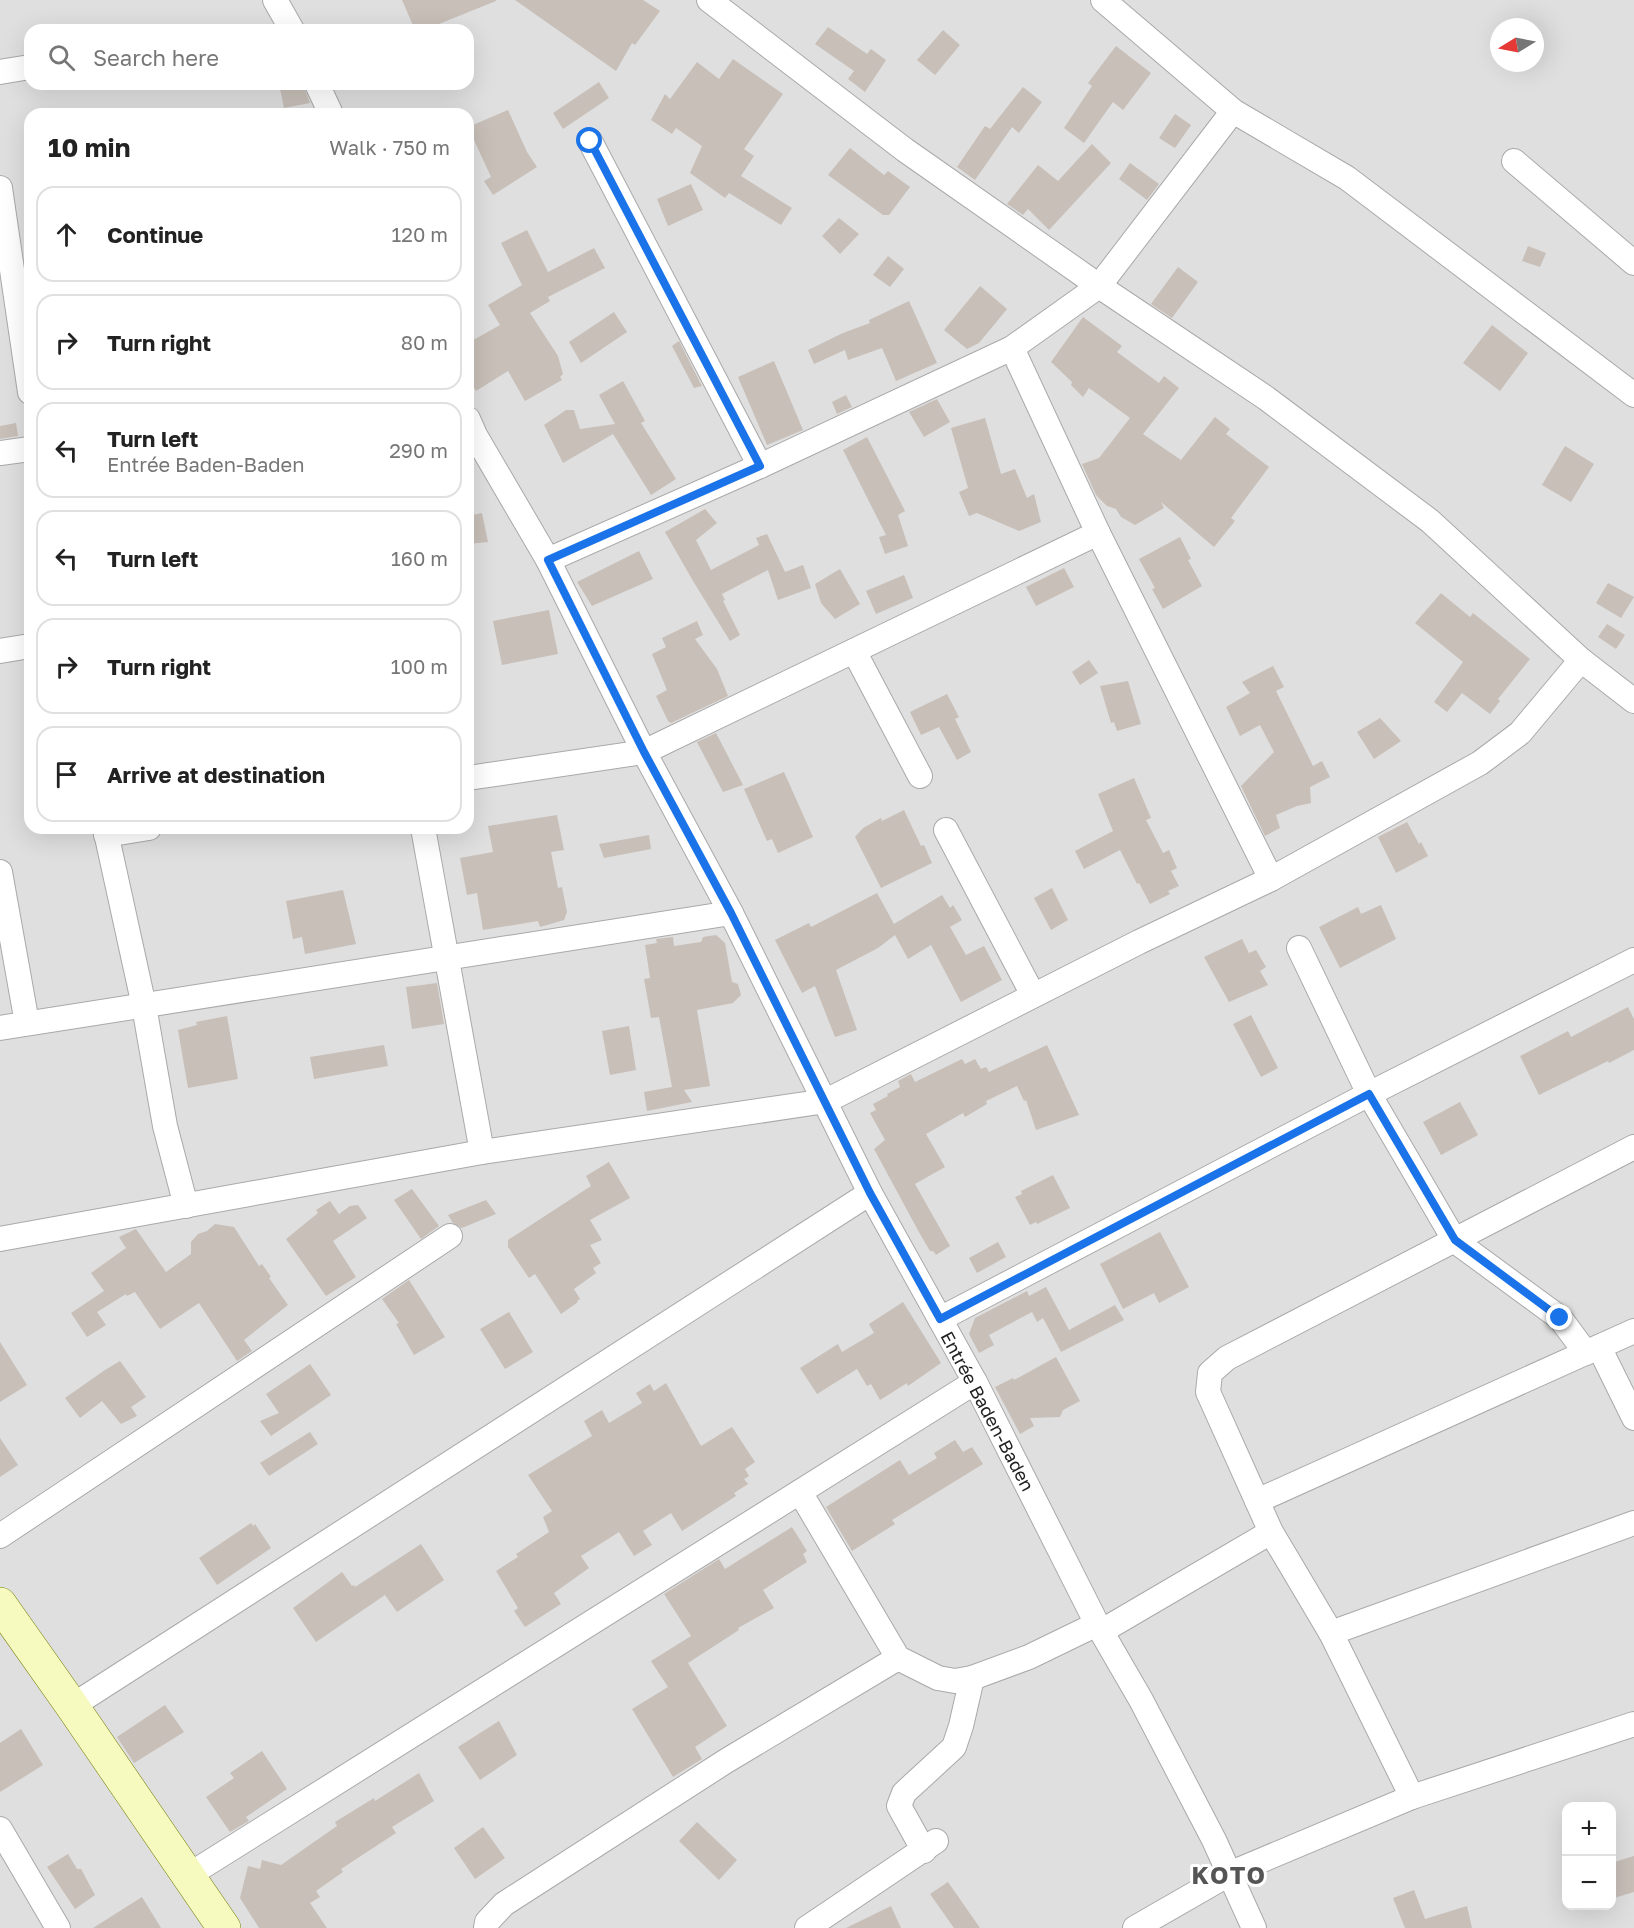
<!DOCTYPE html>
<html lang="en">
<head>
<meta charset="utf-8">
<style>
	body { margin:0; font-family:"Golos Text",sans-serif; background:#f2f2f2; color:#222 }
	.controls { position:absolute; right:18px; bottom:18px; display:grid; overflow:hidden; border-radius:12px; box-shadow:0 6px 24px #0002 }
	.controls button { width:54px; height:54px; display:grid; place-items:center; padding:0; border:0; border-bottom:2px solid #e0e0e0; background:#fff; color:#222; font:30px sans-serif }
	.compass { position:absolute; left:1490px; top:18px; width:54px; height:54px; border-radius:50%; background:#fff; box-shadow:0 6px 24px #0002; rotate:260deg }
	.stop { position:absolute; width:18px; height:18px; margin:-14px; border:4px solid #1a73e8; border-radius:50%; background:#fff }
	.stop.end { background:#1a73e8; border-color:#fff; box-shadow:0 2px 6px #0008 }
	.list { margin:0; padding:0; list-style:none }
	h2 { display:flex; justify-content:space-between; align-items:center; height:78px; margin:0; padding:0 24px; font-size:26px }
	h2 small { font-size:20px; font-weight:400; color:#767676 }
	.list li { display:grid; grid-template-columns:39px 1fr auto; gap:18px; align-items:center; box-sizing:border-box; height:96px; margin:0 12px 12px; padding:0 12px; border:2px solid #e0e0e0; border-radius:18px }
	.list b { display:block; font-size:22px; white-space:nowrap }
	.list p { margin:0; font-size:20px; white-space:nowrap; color:#767676 }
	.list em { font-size:20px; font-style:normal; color:#767676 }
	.icon { flex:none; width:33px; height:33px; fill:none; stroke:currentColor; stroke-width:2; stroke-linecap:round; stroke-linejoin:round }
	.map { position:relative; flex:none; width:1634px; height:1928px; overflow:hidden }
	.search { position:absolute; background:#fff; box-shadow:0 6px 24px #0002; left:24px; top:24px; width:450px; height:66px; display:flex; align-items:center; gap:15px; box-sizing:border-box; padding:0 21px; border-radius:18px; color:#767676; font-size:22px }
	.panel { position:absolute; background:#fff; box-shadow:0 6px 24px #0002; left:24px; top:108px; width:450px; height:726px; border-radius:18px }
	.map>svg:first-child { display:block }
	.residential { fill:#e0dfdf; fill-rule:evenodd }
	.building { fill:#c7bfb8 }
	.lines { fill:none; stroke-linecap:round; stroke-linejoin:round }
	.street-casing { stroke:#a9a9a9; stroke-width:26 }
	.secondary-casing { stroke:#707d05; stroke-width:34 }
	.street { stroke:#fff; stroke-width:24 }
	.secondary { stroke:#f7fabf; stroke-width:33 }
	.route { stroke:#1a73e8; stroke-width:8 }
	.labels { text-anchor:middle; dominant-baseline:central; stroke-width:6; stroke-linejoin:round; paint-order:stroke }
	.street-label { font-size:18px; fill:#222; stroke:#fff }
	.district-label { font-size:24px; font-weight:bold; letter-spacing:1.5px; fill:#555; stroke:#fff }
</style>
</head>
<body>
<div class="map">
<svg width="1634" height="1928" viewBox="0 0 1634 1928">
	<rect width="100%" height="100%" fill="#f2efe9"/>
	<path class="residential" d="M0 0H1634V1928H0ZM1499 27H1535V63H1499ZM30 30H468V84H30ZM30 114H468V828H30ZM1566 1806H1612V1906H1566Z"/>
	<g class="building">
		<polygon points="402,0 496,0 496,1 424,30 415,30"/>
		<polygon points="515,0 643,0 660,11 635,45 632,43 616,71"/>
		<polygon points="828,27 867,54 871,49 886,60 865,92 848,79 854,71 815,44"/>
		<polygon points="943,30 960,45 935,75 917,60"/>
		<polygon points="1116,46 1151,73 1123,110 1113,102 1084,143 1064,128 1092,86 1088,83"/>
		<polygon points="733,59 783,94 744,149 754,156 741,176 792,208 781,225 729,193 725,198 690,173 702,146 676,128 672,134 651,120 665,94 670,99 697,62 719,79"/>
		<polygon points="599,82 609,98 563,129 553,113"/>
		<polygon points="279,84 303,84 310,103 284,108"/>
		<polygon points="1023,87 1042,102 1019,133 1012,127 975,180 957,167 985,126 990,129"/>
		<polygon points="508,110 527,152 537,167 493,195 484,181 491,177 468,127"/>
		<polygon points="1175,114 1191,125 1175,148 1159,138"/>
		<polygon points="1092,144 1111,163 1049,230 1028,209 1023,215 1007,204 1038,165 1058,181"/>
		<polygon points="850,148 884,175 888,171 910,187 889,215 883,215 828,175"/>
		<polygon points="1130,163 1159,184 1147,200 1119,179"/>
		<polygon points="691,184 703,210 668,226 657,199"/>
		<polygon points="839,218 859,234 840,254 822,236"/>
		<polygon points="527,230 548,272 594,248 605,268 548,297 550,301 530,313 558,356 563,374 560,377 562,380 525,401 508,371 476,391 468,378 468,343 500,325 488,305 522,285 501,243"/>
		<polygon points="1528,246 1546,253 1540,267 1522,261"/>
		<polygon points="888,256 904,269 890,287 873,275"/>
		<polygon points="1178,267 1198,282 1172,318 1151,304"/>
		<polygon points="980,286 1007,309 979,343 967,349 944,330"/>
		<polygon points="909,301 937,363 896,381 882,348 848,360 845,350 814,364 808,350 843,333 870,323 869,320"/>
		<polygon points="614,312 627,332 581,363 569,342"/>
		<polygon points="1083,317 1122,346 1117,352 1159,383 1164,376 1179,388 1143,434 1181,460 1215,417 1230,429 1226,434 1269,467 1231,518 1235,521 1214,547 1161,502 1164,508 1135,525 1121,517 1116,509 1107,506 1096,495 1082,464 1099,458 1130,418 1089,388 1083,397 1071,385 1072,382 1051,362"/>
		<polygon points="1492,325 1528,353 1500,391 1463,363"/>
		<polygon points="679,341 702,386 694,388 672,346"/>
		<polygon points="774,361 803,430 767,445 738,377"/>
		<polygon points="623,381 645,421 641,423 676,479 651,495 613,434 563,463 544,425 566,410 574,410 580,429 615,424 599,395"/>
		<polygon points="846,395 852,407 837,414 832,402"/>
		<polygon points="937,399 950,422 924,437 909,412"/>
		<polygon points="985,418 1001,474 1015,469 1027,498 1034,494 1041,522 1019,531 977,513 969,516 959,492 968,488 951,428"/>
		<polygon points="16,423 18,436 0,439 0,426"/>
		<polygon points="867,437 905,511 898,515 908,546 885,554 879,537 886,535 843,450"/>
		<polygon points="1565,446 1594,464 1571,502 1542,485"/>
		<polygon points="705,509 717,523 696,540 711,570 759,545 756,538 767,534 785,572 803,565 811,588 778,600 768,570 722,594 725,600 723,601 740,635 730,641 693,581 665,532"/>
		<polygon points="482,513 488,542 468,544 468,516"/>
		<polygon points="1180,537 1191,559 1188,560 1202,586 1163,609 1152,589 1155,588 1139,559"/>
		<polygon points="639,551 653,579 592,606 577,582"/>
		<polygon points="1064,568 1074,587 1036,606 1026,587"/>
		<polygon points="840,569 860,604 835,619 821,603 815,584"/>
		<polygon points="904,575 913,598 876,614 866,591"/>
		<polygon points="1608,583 1634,597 1621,618 1596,603"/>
		<polygon points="1441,593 1470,617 1473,613 1530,659 1498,699 1500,701 1490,714 1462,693 1447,712 1434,702 1463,662 1415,623"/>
		<polygon points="549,610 558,654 502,665 493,621"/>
		<polygon points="697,621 703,635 695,639 717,669 728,696 671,723 668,721 656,696 667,690 652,654 666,647 662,638"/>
		<polygon points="1607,624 1625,635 1616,649 1598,637"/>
		<polygon points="1089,660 1098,673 1080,685 1072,672"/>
		<polygon points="1273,666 1284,687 1276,691 1313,766 1322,761 1330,777 1310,787 1311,803 1297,806 1276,815 1280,828 1265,836 1241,786 1274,752 1260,725 1240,736 1226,707 1250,693 1242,682"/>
		<polygon points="1128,681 1141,724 1117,731 1114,722 1111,723 1100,686"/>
		<polygon points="947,694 959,717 955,719 971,752 957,760 939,727 921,735 910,712"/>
		<polygon points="1380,718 1401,741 1374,759 1357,732"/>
		<polygon points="716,733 743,785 723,792 697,742"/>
		<polygon points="784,772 813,837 778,853 772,839 767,841 744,789"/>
		<polygon points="1134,778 1151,818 1146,820 1163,853 1169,850 1177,868 1171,871 1179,886 1168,891 1170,894 1150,904 1139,883 1137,884 1120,850 1084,869 1075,851 1113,831 1098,794"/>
		<polygon points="904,810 921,846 924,845 932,863 881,888 855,837 863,828 881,818 882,821"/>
		<polygon points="557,815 564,850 551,852 558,888 562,887 567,912 564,920 540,927 538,921 483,930 477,893 467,895 460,858 493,852 488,826"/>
		<polygon points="1407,822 1419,844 1421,842 1428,856 1396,873 1378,837"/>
		<polygon points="649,835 651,849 604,858 599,844"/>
		<polygon points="1052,888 1068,920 1051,930 1034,898"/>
		<polygon points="343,890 356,944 305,954 302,937 293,939 286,901"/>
		<polygon points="877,893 894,924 942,895 950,908 953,905 962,920 950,927 966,955 984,946 1002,980 961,1002 931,945 908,959 895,935 878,948 836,970 857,1030 835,1037 815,986 802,993 775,940 809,923 811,927"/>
		<polygon points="1381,905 1396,939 1340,968 1319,927 1358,907 1361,914"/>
		<polygon points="716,935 725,943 732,982 738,984 741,995 733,1003 697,1010 710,1086 684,1090 692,1102 647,1111 644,1092 672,1087 659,1017 651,1018 644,979 650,978 645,945 657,943 656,939 673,937 674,946 701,942 703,937"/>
		<polygon points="1242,939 1249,953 1256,950 1266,967 1260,971 1268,985 1229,1002 1204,957"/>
		<polygon points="437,983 444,1024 412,1029 406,987"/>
		<polygon points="1628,1007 1634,1019 1634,1050 1609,1063 1608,1061 1539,1095 1520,1056 1568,1031 1571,1037"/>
		<polygon points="1251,1015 1278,1068 1261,1077 1233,1024"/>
		<polygon points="227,1016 238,1079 188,1088 178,1030 197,1025 196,1022"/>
		<polygon points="629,1026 636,1070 610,1075 602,1031"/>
		<polygon points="384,1045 388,1066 314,1079 310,1057"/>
		<polygon points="1047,1045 1079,1115 1036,1130 1026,1100 1024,1101 1017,1086 986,1101 987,1104 965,1117 963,1113 926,1134 945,1167 915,1184 950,1246 936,1255 933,1251 930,1251 920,1234 874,1149 885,1140 870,1113 876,1110 873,1104 888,1096 887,1094 900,1087 898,1081 911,1074 915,1082 962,1059 965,1064 975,1059 981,1069 986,1067 989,1072"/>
		<polygon points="1460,1102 1478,1135 1441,1155 1423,1122"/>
		<polygon points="609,1162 630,1198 590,1220 602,1240 590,1245 601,1263 593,1268 596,1273 574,1289 580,1299 577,1301 578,1302 561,1314 535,1274 529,1278 508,1247 508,1240 591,1186 586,1176"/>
		<polygon points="1053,1175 1070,1208 1037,1224 1036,1222 1030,1225 1015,1197 1022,1194 1021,1191"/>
		<polygon points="412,1189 439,1226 421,1239 394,1200"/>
		<polygon points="486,1200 496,1214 462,1228 453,1223 448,1215"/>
		<polygon points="330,1201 339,1214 350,1206 358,1205 367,1218 333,1241 356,1277 326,1296 286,1239 318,1213 316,1210"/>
		<polygon points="215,1224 234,1227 259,1266 262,1264 271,1277 269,1278 288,1305 244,1340 252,1351 237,1361 199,1303 160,1329 135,1292 127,1296 126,1294 97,1312 106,1325 87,1337 71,1313 104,1291 91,1273 126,1248 119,1237 136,1229 166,1272 191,1254 191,1242 198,1234 207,1231"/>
		<polygon points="1160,1232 1189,1287 1159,1303 1154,1293 1123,1309 1100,1264"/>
		<polygon points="998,1242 1006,1257 977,1273 969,1258"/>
		<polygon points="409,1280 445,1337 414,1355 396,1324 399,1323 382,1299"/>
		<polygon points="1046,1287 1069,1330 1115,1305 1124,1320 1061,1352 1043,1318 1037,1322 1032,1312 989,1335 994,1345 979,1353 969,1334 975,1318 1027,1291 1029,1296"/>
		<polygon points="903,1302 941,1363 908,1386 907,1383 880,1400 871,1384 867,1386 857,1369 817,1394 800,1368 838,1344 842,1352 874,1333 869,1324"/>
		<polygon points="509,1312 533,1352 505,1369 480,1329"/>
		<polygon points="0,1342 27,1385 0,1402"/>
		<polygon points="1056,1357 1080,1401 1063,1410 1060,1417 1030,1418 1034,1426 1020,1434 995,1387 1013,1378 1014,1380"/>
		<polygon points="120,1361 146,1397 131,1407 137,1416 121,1424 102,1401 80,1418 65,1398 105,1370"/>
		<polygon points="310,1364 331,1395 271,1436 260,1421 279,1413 266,1394"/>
		<polygon points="666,1383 701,1446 732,1427 755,1462 745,1469 749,1476 744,1479 748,1484 734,1493 736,1496 682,1531 671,1513 643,1531 652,1545 634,1556 619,1532 581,1556 589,1568 554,1593 561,1604 525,1627 514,1611 518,1608 496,1571 518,1557 516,1554 549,1532 543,1517 552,1511 528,1475 592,1436 584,1421 602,1410 609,1423 642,1403 636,1393 650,1384 654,1391"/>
		<polygon points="310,1432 318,1444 269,1476 260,1463"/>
		<polygon points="0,1438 18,1465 0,1477"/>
		<polygon points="955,1440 963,1452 972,1447 983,1464 892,1520 895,1524 852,1551 826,1507 900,1460 909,1475 937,1458 934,1453"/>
		<polygon points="251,1523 253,1526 255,1524 271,1548 217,1585 199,1558"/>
		<polygon points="792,1527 807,1551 803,1554 807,1562 763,1590 774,1608 738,1628 739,1630 688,1663 727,1726 695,1747 702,1759 673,1777 632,1709 668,1687 651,1661 691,1636 664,1594 719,1559 725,1569"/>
		<polygon points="421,1544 444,1580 397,1612 385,1595 316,1642 293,1608 342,1572 352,1586 354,1585 355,1587"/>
		<polygon points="165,1705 184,1732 134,1763 117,1737"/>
		<polygon points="499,1721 517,1755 480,1780 458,1747"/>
		<polygon points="21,1729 43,1765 0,1792 0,1743"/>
		<polygon points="262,1751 287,1789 246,1817 249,1821 230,1832 206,1797 234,1778 230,1773"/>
		<polygon points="419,1773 434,1801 392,1827 396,1833 341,1869 343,1872 316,1891 320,1897 310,1903 327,1928 259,1928 240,1898 248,1866 260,1869 262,1860 281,1865 337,1826 335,1822 374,1798 375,1801"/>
		<polygon points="697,1822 737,1860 719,1880 679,1841"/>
		<polygon points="483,1827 505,1858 475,1879 454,1848"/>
		<polygon points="68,1854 77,1869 81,1869 95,1895 75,1909 47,1867"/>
		<polygon points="1634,1856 1634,1892 1611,1899 1611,1863"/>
		<polygon points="948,1882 980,1928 954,1928 930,1894"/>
		<polygon points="1414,1890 1425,1919 1467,1906 1472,1928 1405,1928 1393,1898"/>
		<polygon points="142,1897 161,1928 93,1928"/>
		<polygon points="891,1906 901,1928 846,1928"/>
	</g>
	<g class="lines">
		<defs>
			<g id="street">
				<polyline points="275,0 292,30"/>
				<polyline points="709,0 905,150 1099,286 1266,398 1430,521 1581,660 1634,701"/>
				<polyline points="1103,0 1233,111 1347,178 1634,395"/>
				<polyline points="0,72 30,67"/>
				<polyline points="317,84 331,114"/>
				<polyline points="590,141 760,466"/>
				<polyline points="1514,161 1634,263"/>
				<polyline points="0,188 30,392"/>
				<polyline points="1012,348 1098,533 1271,879"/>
				<polyline points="468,419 475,435 548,560 644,752 731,913 870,1193 975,1382 1097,1624 1141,1700 1214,1840 1254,1928"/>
				<polyline points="0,453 30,449"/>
				<polyline points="548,560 760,466 1012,348 1099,286 1233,111"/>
				<polyline points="0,651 30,646"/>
				<polyline points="854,651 920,776"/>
				<polyline points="468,778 644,752 1098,533"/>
				<polyline points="105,828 144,1006 165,1126 186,1206"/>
				<polyline points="423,828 482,1152"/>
				<polyline points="946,830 1033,995"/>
				<polyline points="106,835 149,828"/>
				<polyline points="0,872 27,1023"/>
				<polyline points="1299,948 1369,1094 1455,1241 1560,1318 1586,1353"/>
				<polyline points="0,1028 731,913"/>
				<polyline points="0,1239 482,1152 826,1101 1139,942 1271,879 1480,763 1520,733 1581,660"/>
				<polyline points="940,1319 1369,1094 1634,960"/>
				<polyline points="1599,1347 1634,1418"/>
				<polyline points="800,1492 898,1658 938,1678 955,1681 972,1678 1029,1657 1097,1624"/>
				<polyline points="1257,1501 1634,1331"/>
				<polyline points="0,1536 450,1236"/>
				<polyline points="1102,1631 1271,1532"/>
				<polyline points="1331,1633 1634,1523"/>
				<polyline points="72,1706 870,1193"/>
				<polyline points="1412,1797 1331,1633 1271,1532 1208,1392 1210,1373 1227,1358 1634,1147"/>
				<polyline points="0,1829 58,1928"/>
				<polyline points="924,1851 899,1806 904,1793 954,1747 961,1726 972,1678"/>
				<polyline points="189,1875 975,1382"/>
				<polyline points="486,1928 487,1922 504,1904 726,1761 898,1658"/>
				<polyline points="807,1928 936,1841"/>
				<polyline points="1135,1928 1229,1874 1412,1797 1634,1724"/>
			</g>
			<polyline id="secondary" points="0,1604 72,1706 224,1928"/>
		</defs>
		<use href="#street" class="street-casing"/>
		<use href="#secondary" class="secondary-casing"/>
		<use href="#street" class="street"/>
		<use href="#secondary" class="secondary"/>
	</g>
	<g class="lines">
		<polyline class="route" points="590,141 760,466 548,560 644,752 731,913 870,1193 940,1319 1369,1094 1455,1240 1560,1318"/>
	</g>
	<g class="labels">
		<g class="street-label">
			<text transform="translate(988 1411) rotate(62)">Entrée Baden-Baden</text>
		</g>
		<g class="district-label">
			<text x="1229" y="1874">KOTO</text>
		</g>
	</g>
</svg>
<div class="controls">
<button>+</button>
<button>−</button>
</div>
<svg class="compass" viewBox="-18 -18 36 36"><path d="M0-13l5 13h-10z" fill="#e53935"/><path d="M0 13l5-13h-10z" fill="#767676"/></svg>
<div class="stop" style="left:590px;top:141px"></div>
<div class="stop end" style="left:1560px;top:1318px"></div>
<div class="search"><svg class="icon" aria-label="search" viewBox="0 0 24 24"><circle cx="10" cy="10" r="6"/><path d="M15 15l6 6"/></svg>Search here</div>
<section class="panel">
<h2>10 min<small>Walk · 750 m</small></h2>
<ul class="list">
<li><svg class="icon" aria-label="ahead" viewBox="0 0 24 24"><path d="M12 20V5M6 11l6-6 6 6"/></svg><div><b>Continue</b></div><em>120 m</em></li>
<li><svg class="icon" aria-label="right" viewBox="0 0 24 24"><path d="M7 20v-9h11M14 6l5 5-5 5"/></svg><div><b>Turn right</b></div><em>80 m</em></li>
<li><svg class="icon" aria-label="left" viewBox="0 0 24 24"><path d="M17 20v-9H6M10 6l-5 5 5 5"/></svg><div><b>Turn left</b><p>Entrée Baden-Baden</p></div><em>290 m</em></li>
<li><svg class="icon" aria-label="left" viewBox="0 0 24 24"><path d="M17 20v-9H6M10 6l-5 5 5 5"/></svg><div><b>Turn left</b></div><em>160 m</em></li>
<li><svg class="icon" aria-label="right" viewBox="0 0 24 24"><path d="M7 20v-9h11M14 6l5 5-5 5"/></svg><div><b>Turn right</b></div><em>100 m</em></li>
<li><svg class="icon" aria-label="arrive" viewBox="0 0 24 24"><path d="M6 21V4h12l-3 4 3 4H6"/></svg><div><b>Arrive at destination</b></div></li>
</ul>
</section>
</div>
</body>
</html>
